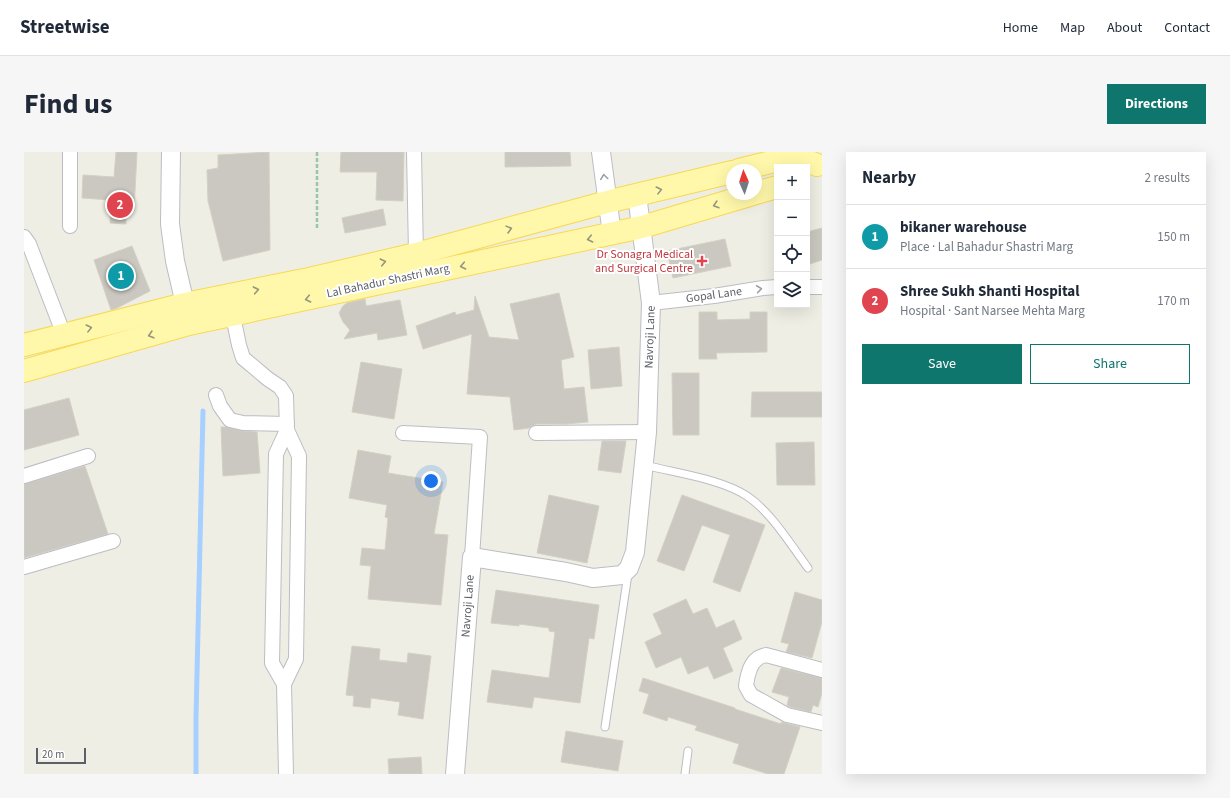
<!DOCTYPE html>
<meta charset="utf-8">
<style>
:root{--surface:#fff;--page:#f6f6f7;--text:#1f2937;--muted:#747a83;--line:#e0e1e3;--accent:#0f766e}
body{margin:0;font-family:"Source Sans 3",sans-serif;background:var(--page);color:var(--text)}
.controls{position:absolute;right:12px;top:12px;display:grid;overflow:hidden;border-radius:0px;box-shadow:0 4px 16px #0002}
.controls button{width:36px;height:36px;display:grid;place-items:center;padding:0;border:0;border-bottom:1px solid var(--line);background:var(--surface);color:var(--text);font:20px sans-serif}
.compass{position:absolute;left:702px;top:12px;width:36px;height:36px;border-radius:50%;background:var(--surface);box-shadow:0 4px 16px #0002;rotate:357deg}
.scale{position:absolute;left:12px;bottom:10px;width:50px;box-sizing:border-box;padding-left:4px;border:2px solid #5c5f66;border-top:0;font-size:11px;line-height:14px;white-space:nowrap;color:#5c5f66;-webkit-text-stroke:3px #fff;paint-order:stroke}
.you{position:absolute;left:407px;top:329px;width:14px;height:14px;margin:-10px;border:3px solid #fff;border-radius:50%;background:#1a73e8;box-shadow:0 0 0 6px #1a73e833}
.badge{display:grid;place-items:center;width:26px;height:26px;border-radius:50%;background:var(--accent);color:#fff;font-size:13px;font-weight:700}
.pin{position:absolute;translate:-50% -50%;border:2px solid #fff;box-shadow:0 1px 4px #0006}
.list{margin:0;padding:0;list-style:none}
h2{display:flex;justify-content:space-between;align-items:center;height:52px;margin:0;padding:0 16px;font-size:17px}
h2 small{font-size:13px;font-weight:400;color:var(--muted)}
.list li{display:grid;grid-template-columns:26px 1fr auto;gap:12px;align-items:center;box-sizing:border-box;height:64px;padding:0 16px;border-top:1px solid var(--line)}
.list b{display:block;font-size:15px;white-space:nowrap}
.list p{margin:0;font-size:13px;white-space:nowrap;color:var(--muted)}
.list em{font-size:13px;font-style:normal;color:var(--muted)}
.actions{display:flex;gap:8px;padding:12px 16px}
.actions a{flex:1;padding:9px 0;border:1px solid var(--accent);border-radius:0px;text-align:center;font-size:14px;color:var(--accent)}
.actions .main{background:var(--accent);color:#fff}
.icon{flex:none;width:22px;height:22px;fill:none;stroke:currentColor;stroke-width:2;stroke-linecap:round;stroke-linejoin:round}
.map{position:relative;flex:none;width:798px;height:622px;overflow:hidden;border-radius:0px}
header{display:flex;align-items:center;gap:24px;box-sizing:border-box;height:56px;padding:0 20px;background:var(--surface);border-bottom:1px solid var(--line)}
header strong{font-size:19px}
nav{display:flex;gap:22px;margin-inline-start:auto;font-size:14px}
.intro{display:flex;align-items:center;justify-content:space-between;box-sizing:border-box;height:96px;padding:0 24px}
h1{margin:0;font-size:28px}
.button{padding:10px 18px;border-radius:0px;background:var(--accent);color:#fff;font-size:14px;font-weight:700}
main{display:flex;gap:24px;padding:0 24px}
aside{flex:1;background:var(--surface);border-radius:0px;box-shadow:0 4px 16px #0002}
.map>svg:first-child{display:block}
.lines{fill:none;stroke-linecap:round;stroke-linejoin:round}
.stream{stroke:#a5d0ff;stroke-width:5}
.building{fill:#cac8c1;stroke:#d4d0c2}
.service-casing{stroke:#bcbdc4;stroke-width:9}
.minor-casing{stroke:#bcbdc4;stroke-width:16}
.tertiary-casing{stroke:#bcbdc4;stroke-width:20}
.primary-casing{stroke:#f8d854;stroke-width:24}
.path{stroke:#97c7a8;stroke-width:2.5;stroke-dasharray:4 2;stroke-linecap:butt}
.service{stroke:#fff;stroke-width:7}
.minor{stroke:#fff;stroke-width:14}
.tertiary{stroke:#fff;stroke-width:18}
.primary{stroke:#fff8aa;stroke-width:22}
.oneway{stroke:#9d9fa3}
.oneway2{stroke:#95957e}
.health-dot{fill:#e0444e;stroke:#fff;stroke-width:1.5}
.labels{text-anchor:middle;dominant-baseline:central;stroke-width:4;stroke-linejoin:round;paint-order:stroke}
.health-label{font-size:12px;fill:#be3a42;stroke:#fff;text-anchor:end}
.street-label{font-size:12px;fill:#5c5f66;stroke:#fff}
</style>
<header>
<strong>Streetwise</strong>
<nav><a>Home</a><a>Map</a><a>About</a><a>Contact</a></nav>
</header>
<div class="intro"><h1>Find us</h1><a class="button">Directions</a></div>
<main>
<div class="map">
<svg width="798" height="622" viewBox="0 0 798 622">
<rect width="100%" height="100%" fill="#efeee4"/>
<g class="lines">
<polyline class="stream" points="172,622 172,566 179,259"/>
</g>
<g class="building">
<polygon points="92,0 113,0 110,59 102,58 102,72 86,71 87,48 58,46 59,23 90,25"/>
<polygon points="245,0 246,98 199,109 184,49 183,18 194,16 194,3"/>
<polygon points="317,0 380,0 379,49 352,48 353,20 316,20"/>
<polygon points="481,0 546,0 547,14 481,15"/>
<polygon points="359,57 362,73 321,81 318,66"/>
<polygon points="798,76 798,108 783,113 783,80"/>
<polygon points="701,87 707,114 649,126 643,99"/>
<polygon points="108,94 126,139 93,156 87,158 70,108"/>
<polygon points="535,141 550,205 537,208 540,237 560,235 564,270 542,272 512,272 505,276 490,278 486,245 443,242 448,182 399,197 392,174 431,160 432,163 450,158 451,144 465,185 495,188 486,152"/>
<polygon points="341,147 342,154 376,148 383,183 354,188 353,181 320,187 326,178 319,170 315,161 319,154 323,151"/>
<polygon points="675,160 693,160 693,168 726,167 726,160 743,160 743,200 692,201 693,207 675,207"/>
<polygon points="595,195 598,234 567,237 564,198"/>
<polygon points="337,210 378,217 370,267 328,260"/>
<polygon points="648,221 675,221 675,283 649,283"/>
<polygon points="728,240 798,240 798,265 727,265"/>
<polygon points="45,246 55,283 0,298 0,258"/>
<polygon points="197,275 202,275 219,279 233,280 236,321 199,324"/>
<polygon points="578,289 602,289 597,321 574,318"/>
<polygon points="790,290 791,333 753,333 752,291"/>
<polygon points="334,298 367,304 364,321 419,330 410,382 424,383 417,453 344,447 347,414 336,413 338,396 361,398 364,366 361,365 363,353 325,346"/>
<polygon points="61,314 84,382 0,406 0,332"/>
<polygon points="525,343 575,354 563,411 513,401"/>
<polygon points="658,343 741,373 716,440 689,430 706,383 678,373 660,419 633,409"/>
<polygon points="472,438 575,453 570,487 565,486 556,551 510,545 508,556 463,550 468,518 525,526 531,480 525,479 525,476 495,472 495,474 467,471"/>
<polygon points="771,440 798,448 798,470 788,506 762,500 765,492 757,490"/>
<polygon points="662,447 669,462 683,456 692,476 710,468 718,487 699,496 709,519 690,527 684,514 664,522 657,505 632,516 621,490 638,482 629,462"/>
<polygon points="328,494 356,497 355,508 383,511 384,501 407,504 399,567 374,563 376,550 347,546 346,556 329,554 330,544 322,543"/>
<polygon points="757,516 798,526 798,541 794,555 789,553 787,560 766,555 763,553 765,545 748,540"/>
<polygon points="619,526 711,556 711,557 757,572 757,570 776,575 760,622 744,622 709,611 715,592 671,578 673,574 644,565 643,569 619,561 625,542 615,539"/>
<polygon points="542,579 599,589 594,619 537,610"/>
<polygon points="397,605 398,622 365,622 364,607"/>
</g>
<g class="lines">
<defs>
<g id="service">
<path d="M621,313C651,321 698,327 723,344C747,360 767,393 784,416"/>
<polyline points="581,575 604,422"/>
<polyline points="661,622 664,599"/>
</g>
<g id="minor">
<polyline points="390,0 392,102"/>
<polyline points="46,74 46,0"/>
<polyline points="0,85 5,92 40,183"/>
<polyline points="783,135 798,135"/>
<polyline points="627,151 690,144 739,136 753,135"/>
<polyline points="207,155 215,193 219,206 244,227 256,235 262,244 263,278 252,302 248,511 260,532 262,622"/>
<polyline points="192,243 196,254 206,268 219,271 263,272"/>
<polyline points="379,281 456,285 448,405"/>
<polyline points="512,281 623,280"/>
<polyline points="0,324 64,304"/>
<polyline points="0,415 89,389"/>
<path d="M798,518L742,503C739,504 735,505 733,507C726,512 723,526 722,534L727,543L763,563L798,571"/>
<polyline points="260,532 272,507 275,304 263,278"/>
</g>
<g id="tertiary">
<polyline points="147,0 146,72 151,109 164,165"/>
<polyline points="577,0 588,82"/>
<polyline points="431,622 448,405 542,420 569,426 598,423 605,416 611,400 623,280 627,151 613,43"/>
</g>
<g id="primary">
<polyline points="715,18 771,4 793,13"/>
<polyline points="732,41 753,35"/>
<polyline points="0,193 161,152 285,127 392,102 583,50 708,20"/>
<polyline points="0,219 165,172 618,75 729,42"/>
</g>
</defs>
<use href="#service" class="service-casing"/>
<use href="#minor" class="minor-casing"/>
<use href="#tertiary" class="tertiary-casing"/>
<use href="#primary" class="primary-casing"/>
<polyline class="path" points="293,0 293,77"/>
<use href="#service" class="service"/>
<use href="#minor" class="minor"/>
<use href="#tertiary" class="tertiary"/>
<use href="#primary" class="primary"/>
</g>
<defs><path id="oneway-chevron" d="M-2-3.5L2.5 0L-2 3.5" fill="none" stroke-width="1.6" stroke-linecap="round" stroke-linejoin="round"/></defs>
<g class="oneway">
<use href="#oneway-chevron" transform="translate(580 25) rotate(-98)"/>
<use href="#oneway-chevron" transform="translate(735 137) rotate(-8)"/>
</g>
<g class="oneway2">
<use href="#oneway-chevron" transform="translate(635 38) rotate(-14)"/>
<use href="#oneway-chevron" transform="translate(692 53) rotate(163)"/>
<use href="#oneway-chevron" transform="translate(485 77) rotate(-15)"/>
<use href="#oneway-chevron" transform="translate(566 87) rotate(168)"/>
<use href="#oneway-chevron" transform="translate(359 110) rotate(-13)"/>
<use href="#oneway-chevron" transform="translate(439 114) rotate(168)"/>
<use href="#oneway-chevron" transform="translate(232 138) rotate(-11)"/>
<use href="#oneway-chevron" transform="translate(284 147) rotate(168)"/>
<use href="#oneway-chevron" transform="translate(65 176) rotate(-14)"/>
<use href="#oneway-chevron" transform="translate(127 183) rotate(164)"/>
</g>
<path class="health-dot" d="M676 103h4v4h4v4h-4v4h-4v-4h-4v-4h4z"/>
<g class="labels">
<g class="health-label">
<text x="669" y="102">Dr Sonagra Medical<tspan x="669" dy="14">and Surgical Centre</tspan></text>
</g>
<g class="street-label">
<text transform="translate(364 129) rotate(-12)">Lal Bahadur Shastri Marg</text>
<text transform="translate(690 143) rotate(-8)">Gopal Lane</text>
<text transform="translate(626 185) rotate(-88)">Navroji Lane</text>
<text transform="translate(444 454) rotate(-86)">Navroji Lane</text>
</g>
</g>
</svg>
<div class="controls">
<button>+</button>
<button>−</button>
<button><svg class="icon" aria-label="locate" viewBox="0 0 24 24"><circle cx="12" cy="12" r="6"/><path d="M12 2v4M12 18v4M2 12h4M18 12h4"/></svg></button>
<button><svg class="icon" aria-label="layers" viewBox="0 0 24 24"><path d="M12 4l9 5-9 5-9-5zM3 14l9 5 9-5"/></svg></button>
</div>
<svg class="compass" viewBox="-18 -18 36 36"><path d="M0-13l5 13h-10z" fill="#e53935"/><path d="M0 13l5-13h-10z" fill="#747a83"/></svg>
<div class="scale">20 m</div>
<div class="you"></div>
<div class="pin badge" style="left:97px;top:124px;background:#0f9aa8">1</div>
<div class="pin badge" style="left:96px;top:53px;background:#e0444e">2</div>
</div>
<aside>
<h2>Nearby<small>2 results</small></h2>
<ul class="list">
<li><span class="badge" style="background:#0f9aa8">1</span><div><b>bikaner warehouse</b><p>Place · Lal Bahadur Shastri Marg</p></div><em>150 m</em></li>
<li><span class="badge" style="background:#e0444e">2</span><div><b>Shree Sukh Shanti Hospital</b><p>Hospital · Sant Narsee Mehta Marg</p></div><em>170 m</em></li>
</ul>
<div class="actions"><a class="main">Save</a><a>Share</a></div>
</aside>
</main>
